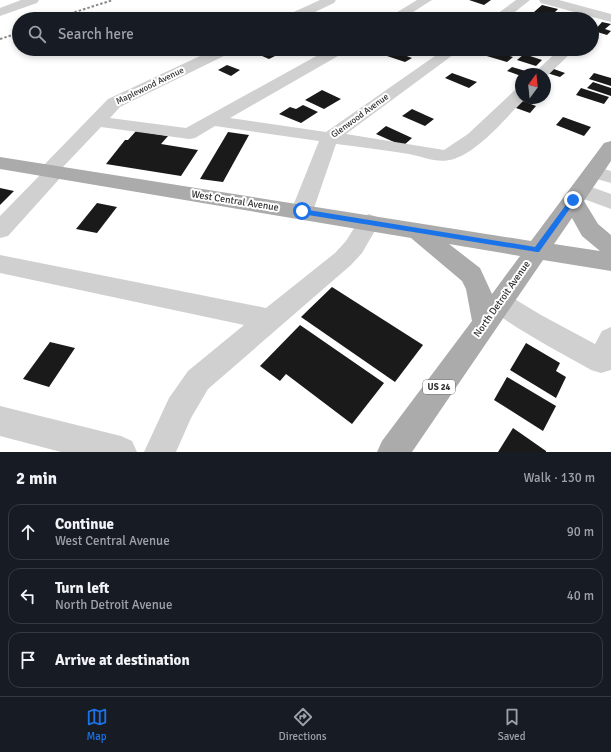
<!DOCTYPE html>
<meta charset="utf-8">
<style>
:root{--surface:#171b24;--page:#242831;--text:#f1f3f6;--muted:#9ea1a6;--line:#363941;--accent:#1a73e8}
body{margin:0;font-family:Signika,sans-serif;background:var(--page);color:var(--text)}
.compass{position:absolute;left:515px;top:68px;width:36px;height:36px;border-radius:50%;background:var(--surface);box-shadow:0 2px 6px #0003;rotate:15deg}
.stop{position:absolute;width:12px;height:12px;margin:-9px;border:3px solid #1a73e8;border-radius:50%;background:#fff}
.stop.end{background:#1a73e8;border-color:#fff;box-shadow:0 1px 4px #0008}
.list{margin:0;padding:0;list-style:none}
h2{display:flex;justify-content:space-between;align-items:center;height:52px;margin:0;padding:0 16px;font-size:17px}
h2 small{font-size:13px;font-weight:400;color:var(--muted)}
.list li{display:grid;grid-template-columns:26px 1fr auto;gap:12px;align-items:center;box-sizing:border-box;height:56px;margin:0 8px 8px;padding:0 8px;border:1px solid var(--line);border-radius:12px}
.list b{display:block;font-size:15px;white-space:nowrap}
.list p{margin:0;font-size:13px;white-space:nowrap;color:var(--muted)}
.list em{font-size:13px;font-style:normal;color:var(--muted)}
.icon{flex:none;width:22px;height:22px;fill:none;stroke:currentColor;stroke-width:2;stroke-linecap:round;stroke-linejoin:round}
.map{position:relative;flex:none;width:611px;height:452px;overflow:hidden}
.search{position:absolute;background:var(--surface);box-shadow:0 2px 6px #0003;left:12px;right:12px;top:12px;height:44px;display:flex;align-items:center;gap:10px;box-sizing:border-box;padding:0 14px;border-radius:22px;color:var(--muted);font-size:15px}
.sheet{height:244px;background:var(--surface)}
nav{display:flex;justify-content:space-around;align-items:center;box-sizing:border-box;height:56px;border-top:1px solid var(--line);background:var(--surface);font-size:11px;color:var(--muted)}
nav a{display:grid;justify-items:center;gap:2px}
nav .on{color:var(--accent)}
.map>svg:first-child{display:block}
.building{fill:#1a1a1a}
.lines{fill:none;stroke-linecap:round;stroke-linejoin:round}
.minor{fill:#d0d0d0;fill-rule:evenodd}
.major{fill:#ababab;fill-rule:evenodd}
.rail{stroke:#888;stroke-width:2;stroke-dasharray:2.5 2;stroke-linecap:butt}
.route{fill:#1a73e8}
.labels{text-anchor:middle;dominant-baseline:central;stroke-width:4;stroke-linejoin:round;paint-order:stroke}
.far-street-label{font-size:9px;fill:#333;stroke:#fff}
.shield{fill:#fff;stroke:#707070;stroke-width:1}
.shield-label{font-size:9px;font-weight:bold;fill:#333}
.street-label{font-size:10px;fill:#333;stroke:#fff}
</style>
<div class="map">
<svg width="611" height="452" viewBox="0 0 611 452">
<rect width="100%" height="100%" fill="#fff"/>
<g class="building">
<polygon points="469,0 491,0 484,5"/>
<polygon points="542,5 558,9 555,12 571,15 567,19 561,19 534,12"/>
<polygon points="332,12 352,19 331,19 323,16"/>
<polygon points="446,14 462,19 439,19"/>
<polygon points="602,22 611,24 605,29 611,31 607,35 594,31"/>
<polygon points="258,49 268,49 279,54 269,59 253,52"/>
<polygon points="385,49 388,49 412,58 405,62 378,53"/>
<polygon points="397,49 413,49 419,51 413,56 395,50"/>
<polygon points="487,49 513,57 507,62 480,54"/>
<polygon points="524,54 542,60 536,66 517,60"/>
<polygon points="227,65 240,70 231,76 218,70"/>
<polygon points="512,67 529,72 521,74 521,76 507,71"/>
<polygon points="551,68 565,73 560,77 547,73"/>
<polygon points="452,73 477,82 469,88 445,78"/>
<polygon points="594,73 611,78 611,86 589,79"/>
<polygon points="593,82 611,88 611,96 587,88"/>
<polygon points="581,88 609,97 604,104 576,95"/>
<polygon points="322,90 341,99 324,109 305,100"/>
<polygon points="523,101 536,106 530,113 516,108"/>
<polygon points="303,105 318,112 301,123 279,114 290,107 296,109"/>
<polygon points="412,109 434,119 425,126 402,116"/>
<polygon points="563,117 591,127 584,136 556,125"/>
<polygon points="386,126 412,138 403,146 376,134"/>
<polygon points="136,131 168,136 161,144 198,150 181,176 106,164 125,140 128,140"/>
<polygon points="228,132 249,135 223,182 200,179"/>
<polygon points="0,188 14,191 0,205"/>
<polygon points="97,203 117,207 97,233 76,229"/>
<polygon points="332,287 423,345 395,382 301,317"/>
<polygon points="300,325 384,383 352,424 286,374 280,381 260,366"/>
<polygon points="50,342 75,348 49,387 23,379"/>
<polygon points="526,343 560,363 556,371 566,377 556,398 510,370"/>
<polygon points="507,377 556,406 543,431 494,400"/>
<polygon points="513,428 546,451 546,452 498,452"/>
</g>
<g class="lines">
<g class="minor">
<polygon points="21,0 39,0 37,3 0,16 0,8"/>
<polygon points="320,0 336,0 334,3 300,19 283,19 285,16"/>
<polygon points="417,0 432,0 402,19 386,19"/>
<polygon points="516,0 530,0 506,19 490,19"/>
<polygon points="539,0 559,0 611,14 611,22 541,3"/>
<path d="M215,49H234L232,52L120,107L110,118L186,128L329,49H347L345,52L230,118L326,132L445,49H461L346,134L444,150L468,134L515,90L521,88V98H525C506,118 480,150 454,159C438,164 424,157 409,154C385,150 360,147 336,144L313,211L310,216L302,218L294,216L291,211L319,141L215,126L195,138L189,139L101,127L62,168L65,172L62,176L8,236L0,238V216L41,174L39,171L42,167L108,99Z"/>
<polygon points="560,49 575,49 546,77 545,78 545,74 533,74"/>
<polygon points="593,166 611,171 611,183 586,176 583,172 586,168"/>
<polygon points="580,183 611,194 611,209 573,195 570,190 573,185"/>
<polygon points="369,214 377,217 380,222 362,253 351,265 208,389 191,418 176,452 144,452 169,398 188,371 244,325 0,273 0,255 266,308 335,253 346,241 361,217"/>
<path d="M499,292L508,295L541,315L595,344L602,331L611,327V370L601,373L591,370C569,357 496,320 486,302L490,295Z"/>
<polygon points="0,406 121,436 132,441 137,452 61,452 0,436"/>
</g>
<path class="major" d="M611,141V161L584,201L598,224L611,235V271L543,260L412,452H377L382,441L472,321L466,289L462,281L411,238L0,169V157L531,241L604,143ZM572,218L582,236L600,251L554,244ZM449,244L520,256L492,294L480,268Z"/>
<g class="rail">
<polyline points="53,19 113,0"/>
<polyline points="0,39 19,33"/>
</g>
</g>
<polygon class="route" points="571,198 576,200 539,252 537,252 302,214 299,211 302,209 535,247"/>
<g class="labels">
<g class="far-street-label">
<text transform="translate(150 86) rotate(-26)">Maplewood Avenue</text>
<text transform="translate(360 116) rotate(-36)">Glenwood Avenue</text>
</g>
<rect class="shield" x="423" y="380" width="32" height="14" rx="3"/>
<g class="shield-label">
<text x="439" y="387">US 24</text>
</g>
<g class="street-label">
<text transform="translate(235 201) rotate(9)">West Central Avenue</text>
<text transform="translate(502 299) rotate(-55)">North Detroit Avenue</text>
</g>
</g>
</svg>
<svg class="compass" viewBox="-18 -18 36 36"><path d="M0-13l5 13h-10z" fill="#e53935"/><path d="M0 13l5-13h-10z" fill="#9ea1a6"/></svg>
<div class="stop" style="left:302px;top:211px"></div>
<div class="stop end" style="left:573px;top:200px"></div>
<div class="search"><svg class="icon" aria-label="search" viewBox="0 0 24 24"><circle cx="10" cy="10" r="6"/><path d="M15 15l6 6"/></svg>Search here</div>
</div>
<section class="sheet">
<h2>2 min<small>Walk · 130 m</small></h2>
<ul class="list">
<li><svg class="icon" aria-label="ahead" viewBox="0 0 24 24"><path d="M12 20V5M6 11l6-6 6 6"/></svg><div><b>Continue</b><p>West Central Avenue</p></div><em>90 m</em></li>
<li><svg class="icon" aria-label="left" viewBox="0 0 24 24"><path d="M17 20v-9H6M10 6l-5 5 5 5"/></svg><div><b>Turn left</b><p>North Detroit Avenue</p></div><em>40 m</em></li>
<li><svg class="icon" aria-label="arrive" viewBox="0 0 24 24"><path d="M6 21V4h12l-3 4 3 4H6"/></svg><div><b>Arrive at destination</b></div></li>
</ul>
</section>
<nav>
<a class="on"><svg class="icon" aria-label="map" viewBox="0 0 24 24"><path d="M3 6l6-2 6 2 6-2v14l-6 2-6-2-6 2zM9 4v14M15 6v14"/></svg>Map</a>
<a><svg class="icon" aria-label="directions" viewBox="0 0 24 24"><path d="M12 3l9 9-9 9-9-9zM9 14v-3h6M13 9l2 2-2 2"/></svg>Directions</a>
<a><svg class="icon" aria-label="saved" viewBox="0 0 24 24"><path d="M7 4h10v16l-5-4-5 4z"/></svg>Saved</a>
</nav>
